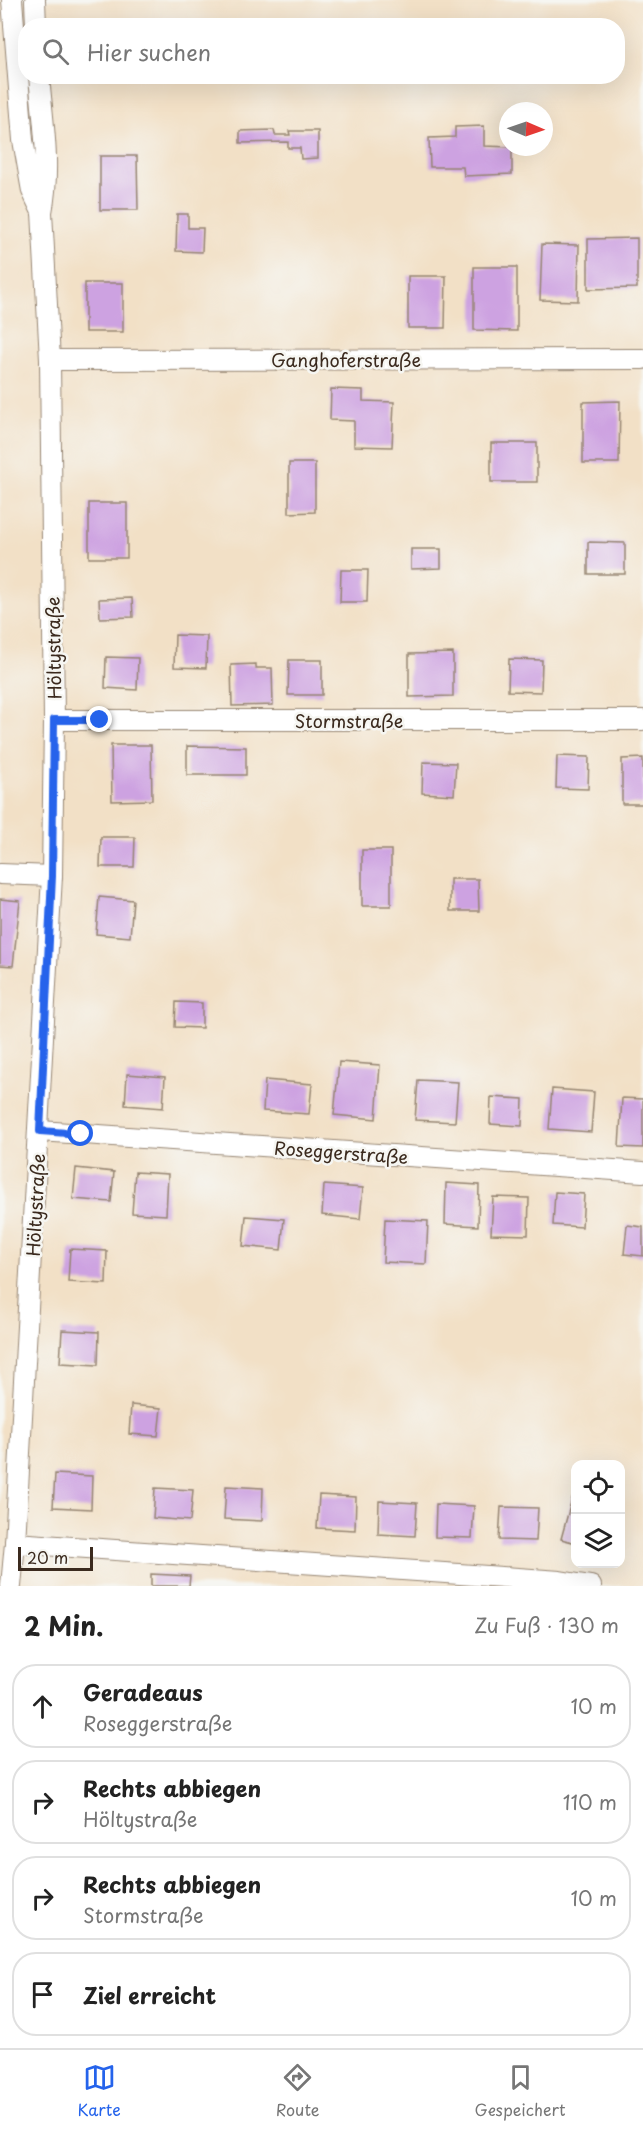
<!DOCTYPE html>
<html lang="de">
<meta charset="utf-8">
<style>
:root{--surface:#fff;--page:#f2f2f2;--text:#222;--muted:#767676;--line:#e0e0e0;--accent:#2563eb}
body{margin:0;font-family:"Playpen Sans",sans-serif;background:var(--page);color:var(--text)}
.controls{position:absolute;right:18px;bottom:18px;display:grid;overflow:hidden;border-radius:12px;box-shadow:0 6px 24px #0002}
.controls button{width:54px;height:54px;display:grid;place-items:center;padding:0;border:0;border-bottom:2px solid var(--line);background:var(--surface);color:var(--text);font:30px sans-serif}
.compass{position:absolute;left:499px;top:102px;width:54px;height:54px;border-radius:50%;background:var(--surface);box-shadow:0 6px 24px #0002;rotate:92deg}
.scale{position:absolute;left:18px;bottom:15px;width:75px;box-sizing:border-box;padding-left:6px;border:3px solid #3b2a1e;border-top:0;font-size:16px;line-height:21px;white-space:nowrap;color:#3b2a1e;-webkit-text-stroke:4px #f6f6f2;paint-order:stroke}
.stop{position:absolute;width:18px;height:18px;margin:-14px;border:4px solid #2563eb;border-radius:50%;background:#fff}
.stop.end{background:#2563eb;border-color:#fff;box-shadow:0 2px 6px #0008}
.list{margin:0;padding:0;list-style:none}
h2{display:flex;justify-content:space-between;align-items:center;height:78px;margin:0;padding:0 24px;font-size:26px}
h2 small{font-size:20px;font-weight:400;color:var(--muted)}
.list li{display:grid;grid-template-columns:39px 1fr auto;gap:18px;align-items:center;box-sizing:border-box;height:84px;margin:0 12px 12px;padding:0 12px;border:2px solid var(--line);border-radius:24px}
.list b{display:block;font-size:22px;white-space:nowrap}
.list p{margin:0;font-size:20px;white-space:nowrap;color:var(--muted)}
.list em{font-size:20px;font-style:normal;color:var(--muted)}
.icon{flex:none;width:33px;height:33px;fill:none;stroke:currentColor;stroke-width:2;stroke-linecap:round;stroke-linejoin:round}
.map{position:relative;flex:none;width:643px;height:1586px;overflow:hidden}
.search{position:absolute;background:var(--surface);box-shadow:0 6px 24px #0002;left:18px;right:18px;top:18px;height:66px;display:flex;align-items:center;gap:15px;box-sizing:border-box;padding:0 21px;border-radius:24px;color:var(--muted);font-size:22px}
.sheet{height:462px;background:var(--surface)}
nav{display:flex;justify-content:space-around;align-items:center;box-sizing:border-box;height:84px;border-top:2px solid var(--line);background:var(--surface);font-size:16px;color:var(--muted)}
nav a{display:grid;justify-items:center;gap:3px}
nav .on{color:var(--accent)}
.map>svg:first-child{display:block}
.building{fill:#cda2e1}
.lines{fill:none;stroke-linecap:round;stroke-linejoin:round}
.minor-casing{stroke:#968572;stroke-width:22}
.minor{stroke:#fff;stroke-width:20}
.route{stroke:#2563eb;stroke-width:8}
.labels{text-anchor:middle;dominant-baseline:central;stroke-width:5;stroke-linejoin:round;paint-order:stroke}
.street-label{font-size:18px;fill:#3b2a1e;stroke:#f6f6f2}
</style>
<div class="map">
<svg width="643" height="1586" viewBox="0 0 643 1586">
<rect width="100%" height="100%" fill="#f6f6f2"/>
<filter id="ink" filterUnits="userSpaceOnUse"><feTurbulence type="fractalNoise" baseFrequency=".0167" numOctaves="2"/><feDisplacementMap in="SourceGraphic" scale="12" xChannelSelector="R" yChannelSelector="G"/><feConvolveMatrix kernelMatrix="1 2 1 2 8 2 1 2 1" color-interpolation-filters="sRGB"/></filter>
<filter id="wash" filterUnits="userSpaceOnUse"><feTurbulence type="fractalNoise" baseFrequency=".008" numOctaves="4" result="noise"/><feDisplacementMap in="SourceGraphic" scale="24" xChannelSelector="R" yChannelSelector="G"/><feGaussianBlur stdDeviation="1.35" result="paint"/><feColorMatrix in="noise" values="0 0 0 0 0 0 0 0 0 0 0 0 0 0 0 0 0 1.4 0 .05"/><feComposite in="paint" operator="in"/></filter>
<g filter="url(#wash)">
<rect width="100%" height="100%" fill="#f2e0c6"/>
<g id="blocks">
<g class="building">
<polygon points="484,126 484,146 512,147 512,174 464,176 463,167 430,167 429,138 455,137 455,127"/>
<polygon points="274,130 275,135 290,135 289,131 318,131 318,158 301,159 300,148 288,148 288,142 240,143 240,131"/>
<polygon points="100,156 137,156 138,210 100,210"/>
<polygon points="177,214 188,214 188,228 203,228 202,252 176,251"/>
<polygon points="637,238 637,288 588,289 588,239"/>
<polygon points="542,244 579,245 578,301 540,300"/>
<polygon points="474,267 517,267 517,331 474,330"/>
<polygon points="408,276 446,276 445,328 408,328"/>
<rect x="85" y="283" width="38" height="49"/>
<polygon points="331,389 363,390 363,401 394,402 392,447 354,446 354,421 330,420"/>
<polygon points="620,401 619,463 583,463 583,402"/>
<rect x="491" y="443" width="46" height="39"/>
<polygon points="289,463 315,463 315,512 289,513"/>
<rect x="89" y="503" width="38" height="55"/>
<polygon points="588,542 625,543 625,574 588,574"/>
<polygon points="411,549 441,549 441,568 411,569"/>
<polygon points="341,570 368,570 367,602 340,602"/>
<polygon points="132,598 133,617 100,618 99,599"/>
<polygon points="175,635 207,636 206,668 174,667"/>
<polygon points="453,653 453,696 409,697 409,654"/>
<polygon points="106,657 138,658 137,690 105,688"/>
<polygon points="509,659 542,660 541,692 508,691"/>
<polygon points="289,660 322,660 322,695 288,695"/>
<polygon points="256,664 256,668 272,668 273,705 232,706 231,665"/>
<polygon points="111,745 151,745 152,800 112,801"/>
<polygon points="187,746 246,747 246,775 187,775"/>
<polygon points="557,756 589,757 588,789 556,788"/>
<polygon points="643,758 643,804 622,804 622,759"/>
<polygon points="423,762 456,763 454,795 422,793"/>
<polygon points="101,837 135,837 134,867 100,867"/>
<rect x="362" y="850" width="29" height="56"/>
<polygon points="450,879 478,879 479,911 450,911"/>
<polygon points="99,897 133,900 130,937 96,934"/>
<polygon points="0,899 20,901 13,966 0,965"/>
<polygon points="176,1002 202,1003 202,1028 175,1027"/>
<polygon points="339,1062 380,1065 376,1119 334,1115"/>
<polygon points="127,1074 165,1077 163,1108 125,1105"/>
<polygon points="265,1080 312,1084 309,1114 263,1111"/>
<polygon points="418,1080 458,1082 455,1122 415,1120"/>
<polygon points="552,1089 594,1092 591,1132 549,1129"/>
<polygon points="491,1097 523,1099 522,1126 490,1124"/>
<polygon points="622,1098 643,1099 643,1148 619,1147"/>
<polygon points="76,1168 114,1172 111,1202 73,1199"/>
<polygon points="135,1172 168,1174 166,1215 132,1213"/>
<polygon points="446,1183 479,1185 478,1226 445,1224"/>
<polygon points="324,1185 363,1188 360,1219 322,1215"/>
<polygon points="555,1192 584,1194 582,1227 553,1225"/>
<polygon points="493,1197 529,1198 528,1235 491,1234"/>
<polygon points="246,1216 284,1219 281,1250 243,1246"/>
<polygon points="385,1219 428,1221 426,1264 383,1262"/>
<polygon points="627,1225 643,1227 643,1256 624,1254"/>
<polygon points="70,1249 107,1251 106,1284 68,1282"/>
<polygon points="62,1330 99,1332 98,1365 60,1363"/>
<polygon points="131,1405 161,1408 158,1436 129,1434"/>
<polygon points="55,1474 92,1476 91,1509 53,1507"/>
<polygon points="226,1486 263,1488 262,1521 224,1519"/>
<polygon points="155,1488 193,1490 190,1521 153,1518"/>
<polygon points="319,1495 356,1497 355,1530 317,1528"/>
<polygon points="573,1495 576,1496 576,1543 561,1539"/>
<polygon points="379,1501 417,1503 415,1536 378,1534"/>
<polygon points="436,1504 474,1506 472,1538 435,1537"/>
<polygon points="501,1507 538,1508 536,1541 499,1540"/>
<polygon points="151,1574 190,1576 189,1586 151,1586"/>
</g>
</g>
</g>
<g filter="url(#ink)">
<use href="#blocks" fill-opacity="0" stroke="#968572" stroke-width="1.5"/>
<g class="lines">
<defs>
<g id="minor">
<polyline points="12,0 23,140 32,191 42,212"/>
<polyline points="35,0 36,26"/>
<polyline points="50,360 643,359"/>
<polyline points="54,720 643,720"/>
<polyline points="0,874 52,876"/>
<polyline points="40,1131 643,1172"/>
<polyline points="15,1543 560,1581 591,1586"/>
<path d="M11,1586L15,1543L52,876L54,720L50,360L42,212C51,167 43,122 39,76"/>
</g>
</defs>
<use href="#minor" class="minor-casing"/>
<use href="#minor" class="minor"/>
</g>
</g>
<g class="lines" filter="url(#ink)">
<polyline class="route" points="81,1134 40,1131 52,876 54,720 100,720"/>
</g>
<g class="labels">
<g class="street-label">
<text x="346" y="359">Ganghoferstraße</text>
<text transform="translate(53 648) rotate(-91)">Höltystraße</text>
<text x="349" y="720">Stormstraße</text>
<text transform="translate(341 1152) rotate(4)">Roseggerstraße</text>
<text transform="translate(35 1205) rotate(-87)">Höltystraße</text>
</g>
</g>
</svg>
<div class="controls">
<button><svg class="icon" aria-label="locate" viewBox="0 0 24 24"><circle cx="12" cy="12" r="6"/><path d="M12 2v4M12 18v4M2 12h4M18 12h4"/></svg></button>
<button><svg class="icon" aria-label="layers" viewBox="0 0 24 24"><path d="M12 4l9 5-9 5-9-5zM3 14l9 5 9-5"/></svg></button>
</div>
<svg class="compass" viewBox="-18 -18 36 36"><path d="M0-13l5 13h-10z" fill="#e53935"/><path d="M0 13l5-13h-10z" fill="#767676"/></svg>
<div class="scale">20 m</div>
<div class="stop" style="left:81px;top:1134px"></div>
<div class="stop end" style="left:100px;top:720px"></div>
<div class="search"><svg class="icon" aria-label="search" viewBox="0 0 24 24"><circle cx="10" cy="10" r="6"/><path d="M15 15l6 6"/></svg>Hier suchen</div>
</div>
<section class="sheet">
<h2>2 Min.<small>Zu Fuß · 130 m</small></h2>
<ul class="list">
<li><svg class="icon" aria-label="ahead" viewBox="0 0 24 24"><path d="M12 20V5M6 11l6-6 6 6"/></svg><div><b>Geradeaus</b><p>Roseggerstraße</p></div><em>10 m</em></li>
<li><svg class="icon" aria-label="right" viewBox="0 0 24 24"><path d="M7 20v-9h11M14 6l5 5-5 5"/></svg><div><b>Rechts abbiegen</b><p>Höltystraße</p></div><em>110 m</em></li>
<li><svg class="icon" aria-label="right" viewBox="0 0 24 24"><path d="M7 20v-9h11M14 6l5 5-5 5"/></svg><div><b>Rechts abbiegen</b><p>Stormstraße</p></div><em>10 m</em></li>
<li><svg class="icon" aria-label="arrive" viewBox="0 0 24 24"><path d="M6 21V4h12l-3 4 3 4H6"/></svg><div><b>Ziel erreicht</b></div></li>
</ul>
</section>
<nav>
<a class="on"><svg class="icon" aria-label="map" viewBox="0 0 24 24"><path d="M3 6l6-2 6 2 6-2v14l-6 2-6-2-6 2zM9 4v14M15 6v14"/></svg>Karte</a>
<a><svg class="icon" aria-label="directions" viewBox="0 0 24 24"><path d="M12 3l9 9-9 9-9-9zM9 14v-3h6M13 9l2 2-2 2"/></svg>Route</a>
<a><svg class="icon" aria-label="saved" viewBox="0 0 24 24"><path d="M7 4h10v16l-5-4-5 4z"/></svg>Gespeichert</a>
</nav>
